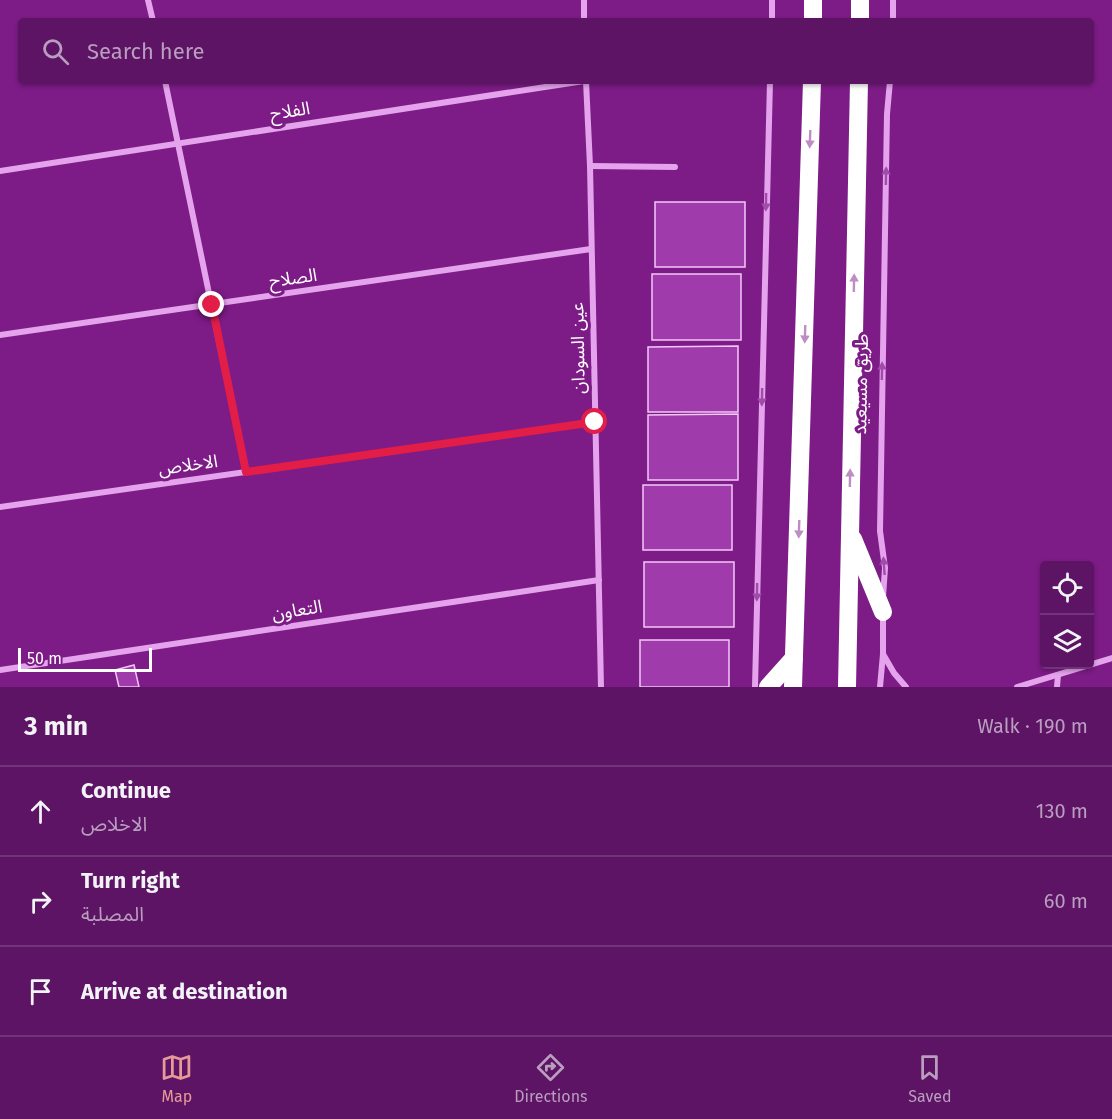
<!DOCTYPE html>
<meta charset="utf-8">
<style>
:root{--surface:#5e1465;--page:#641d6b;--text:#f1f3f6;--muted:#b99ebf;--line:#733379;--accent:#e69b98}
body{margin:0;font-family:"Fira Sans","Noto Sans Arabic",sans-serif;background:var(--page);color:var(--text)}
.controls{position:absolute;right:18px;bottom:18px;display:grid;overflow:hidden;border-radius:6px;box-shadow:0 2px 4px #0004}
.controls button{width:54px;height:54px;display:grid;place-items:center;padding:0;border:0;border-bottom:2px solid var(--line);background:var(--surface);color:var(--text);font:30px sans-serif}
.scale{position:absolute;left:18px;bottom:15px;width:134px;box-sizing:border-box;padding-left:6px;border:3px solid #fff;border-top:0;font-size:16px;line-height:21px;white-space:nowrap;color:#fff;-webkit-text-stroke:4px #7d1b87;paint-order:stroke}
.stop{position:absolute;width:18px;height:18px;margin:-14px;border:4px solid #e11d48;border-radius:50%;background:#fff}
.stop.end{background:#e11d48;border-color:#fff;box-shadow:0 2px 6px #0008}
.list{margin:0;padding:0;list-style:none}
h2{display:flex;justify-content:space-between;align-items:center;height:78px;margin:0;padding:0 24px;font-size:26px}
h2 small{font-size:20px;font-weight:400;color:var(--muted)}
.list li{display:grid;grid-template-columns:39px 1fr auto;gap:18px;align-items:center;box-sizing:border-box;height:90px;padding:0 24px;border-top:2px solid var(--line)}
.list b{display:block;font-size:22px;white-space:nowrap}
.list p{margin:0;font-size:20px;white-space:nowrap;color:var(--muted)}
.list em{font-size:20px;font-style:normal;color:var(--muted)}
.icon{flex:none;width:33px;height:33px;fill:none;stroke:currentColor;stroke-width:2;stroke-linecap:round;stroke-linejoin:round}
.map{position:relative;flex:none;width:1112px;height:687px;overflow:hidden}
.search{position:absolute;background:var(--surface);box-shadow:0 2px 4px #0004;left:18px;right:18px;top:18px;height:66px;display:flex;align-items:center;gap:15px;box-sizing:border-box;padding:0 21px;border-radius:6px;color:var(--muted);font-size:22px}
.sheet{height:348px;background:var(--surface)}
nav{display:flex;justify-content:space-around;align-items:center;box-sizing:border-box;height:84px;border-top:2px solid var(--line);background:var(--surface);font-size:16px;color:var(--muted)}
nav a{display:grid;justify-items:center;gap:3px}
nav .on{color:var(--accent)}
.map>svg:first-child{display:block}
.building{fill:#a03bac;stroke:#f3c8f9;stroke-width:1.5}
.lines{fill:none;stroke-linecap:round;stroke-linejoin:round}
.street{stroke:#e4a3ec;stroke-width:6}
.highway{stroke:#fff;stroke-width:18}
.oneway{fill:#be8dc3}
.oneway2{fill:#a14baa}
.route{stroke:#e11d48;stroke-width:8}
.labels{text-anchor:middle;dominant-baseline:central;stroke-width:6;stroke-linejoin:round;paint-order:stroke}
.street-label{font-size:18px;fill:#fff;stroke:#7d1b87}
</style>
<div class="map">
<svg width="1112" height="687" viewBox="0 0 1112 687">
<rect width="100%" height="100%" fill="#7d1b87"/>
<g class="building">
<rect x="655" y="202" width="90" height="65"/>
<rect x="652" y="274" width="89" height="66"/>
<polygon points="738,346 738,412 648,412 648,347"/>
<polygon points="738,414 738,480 648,480 648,415"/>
<rect x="643" y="485" width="89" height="65"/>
<rect x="644" y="562" width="90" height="65"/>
<rect x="640" y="640" width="89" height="47"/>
<polygon points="134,665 139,687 119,687 115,670"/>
</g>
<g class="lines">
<g class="street">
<polyline points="148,0 153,21"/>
<polyline points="584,0 584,21"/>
<polyline points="893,0 893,21"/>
<polyline points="772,21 772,0"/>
<polyline points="165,81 246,472"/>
<polyline points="586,81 590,166 601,687"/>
<polyline points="590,166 675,167"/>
<polyline points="0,171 584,81"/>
<polyline points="0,335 591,249"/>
<polyline points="0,507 595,422"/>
<polyline points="883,597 885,568 880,531 887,114 890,81"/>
<polyline points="883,654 894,673 906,687"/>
<polyline points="0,670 599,580"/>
<polyline points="755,687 770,81"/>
<polyline points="880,687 883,654 883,613"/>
<polyline points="1017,687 1112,658"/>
<polyline points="1057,687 1058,675"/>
</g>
<g class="highway">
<polyline points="813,21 813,0"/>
<polyline points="860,21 860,0"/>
<polyline points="853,539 883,612"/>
<polyline points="768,687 794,658"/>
<polyline points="793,687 812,81"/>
<polyline points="847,687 859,81"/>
</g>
</g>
<defs><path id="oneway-solid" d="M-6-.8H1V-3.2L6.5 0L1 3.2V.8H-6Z" transform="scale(1.5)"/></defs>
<g class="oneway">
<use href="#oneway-solid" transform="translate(810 139) rotate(92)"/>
<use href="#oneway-solid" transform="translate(854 283) rotate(-89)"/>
<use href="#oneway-solid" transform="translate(805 334) rotate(92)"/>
<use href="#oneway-solid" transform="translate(850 478) rotate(-89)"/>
<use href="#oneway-solid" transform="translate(799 529) rotate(92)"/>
</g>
<g class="oneway2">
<use href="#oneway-solid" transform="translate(886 176) rotate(-89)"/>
<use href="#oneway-solid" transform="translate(766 202) rotate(91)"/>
<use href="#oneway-solid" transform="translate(882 371) rotate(-89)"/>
<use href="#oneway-solid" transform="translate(762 397) rotate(91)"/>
<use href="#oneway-solid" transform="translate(884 566) rotate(-94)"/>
<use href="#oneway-solid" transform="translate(757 592) rotate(91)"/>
</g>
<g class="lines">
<polyline class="route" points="212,305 246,472 595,422"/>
</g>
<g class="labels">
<g class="street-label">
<text transform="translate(290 111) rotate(-9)">الفلاح</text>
<text transform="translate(293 278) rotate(-8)">الصلاح</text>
<text transform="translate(578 348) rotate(-91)">عين السودان</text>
<text transform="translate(861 384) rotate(-89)">طريق مسيعيد</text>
<text transform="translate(188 465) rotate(-8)">الاخلاص</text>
<text transform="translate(297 610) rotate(-9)">التعاون</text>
</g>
</g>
</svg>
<div class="controls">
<button><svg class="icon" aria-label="locate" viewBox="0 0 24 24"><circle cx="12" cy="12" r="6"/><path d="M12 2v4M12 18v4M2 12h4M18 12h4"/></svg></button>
<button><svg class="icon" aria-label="layers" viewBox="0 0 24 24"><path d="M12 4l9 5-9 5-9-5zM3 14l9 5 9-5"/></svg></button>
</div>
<div class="scale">50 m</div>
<div class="stop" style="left:595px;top:422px"></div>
<div class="stop end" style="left:212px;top:305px"></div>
<div class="search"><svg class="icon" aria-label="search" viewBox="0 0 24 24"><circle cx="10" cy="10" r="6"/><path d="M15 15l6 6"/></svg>Search here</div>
</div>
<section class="sheet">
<h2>3 min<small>Walk · 190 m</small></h2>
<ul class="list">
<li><svg class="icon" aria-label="ahead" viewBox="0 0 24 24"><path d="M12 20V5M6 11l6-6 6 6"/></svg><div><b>Continue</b><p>الاخلاص</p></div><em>130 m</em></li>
<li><svg class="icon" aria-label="right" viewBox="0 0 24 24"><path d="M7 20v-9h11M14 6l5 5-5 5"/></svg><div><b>Turn right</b><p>المصلبة</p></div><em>60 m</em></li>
<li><svg class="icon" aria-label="arrive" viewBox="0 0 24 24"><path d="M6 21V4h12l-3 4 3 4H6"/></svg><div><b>Arrive at destination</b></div></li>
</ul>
</section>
<nav>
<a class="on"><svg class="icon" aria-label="map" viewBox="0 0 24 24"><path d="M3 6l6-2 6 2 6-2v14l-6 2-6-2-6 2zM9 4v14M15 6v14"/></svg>Map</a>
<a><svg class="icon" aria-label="directions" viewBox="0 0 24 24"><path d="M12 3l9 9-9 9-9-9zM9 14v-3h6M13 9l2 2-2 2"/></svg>Directions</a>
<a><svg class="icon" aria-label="saved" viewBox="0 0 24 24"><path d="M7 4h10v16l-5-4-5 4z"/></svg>Saved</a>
</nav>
